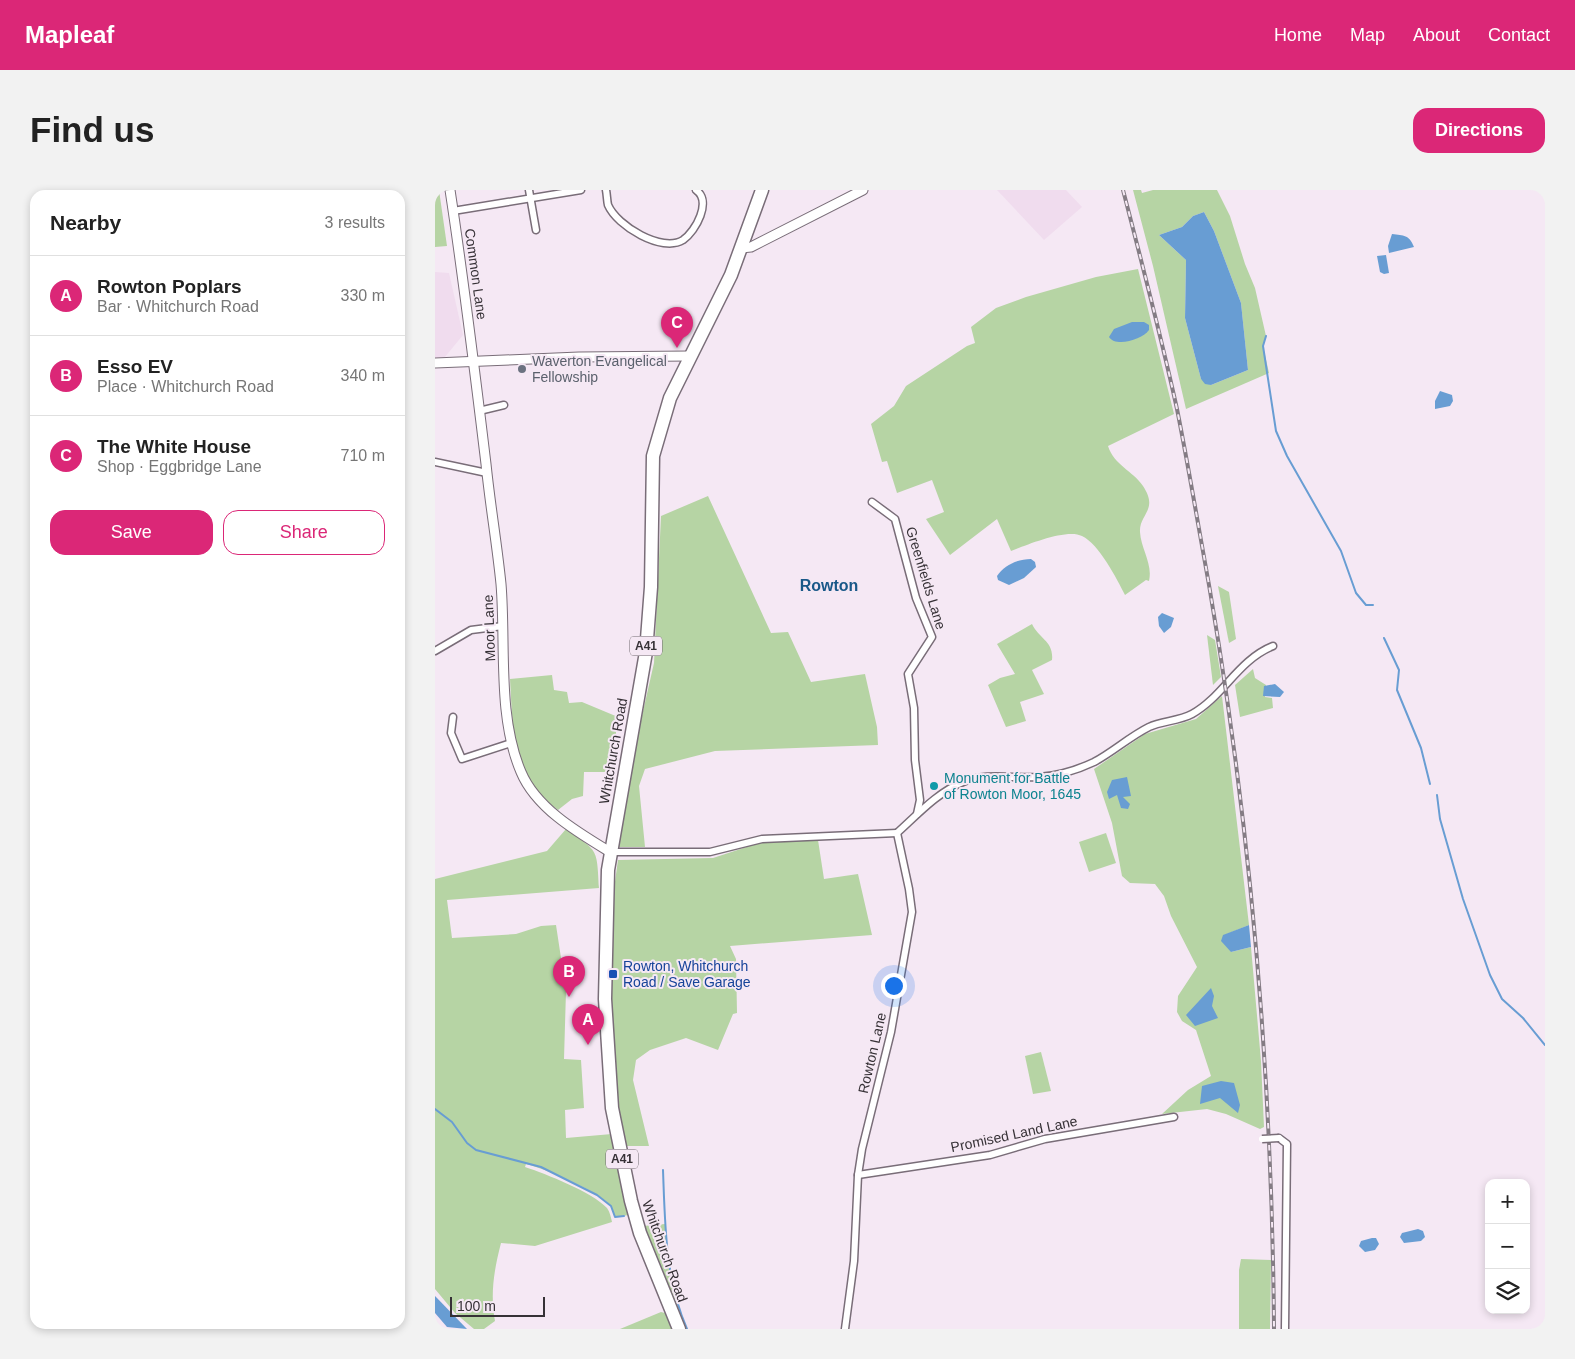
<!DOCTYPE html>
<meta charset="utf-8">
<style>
:root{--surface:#fff;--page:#f2f2f2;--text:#222;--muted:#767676;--line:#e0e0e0;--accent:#db2777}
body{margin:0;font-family:Helvetica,sans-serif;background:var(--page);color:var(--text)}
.controls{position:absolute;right:15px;bottom:15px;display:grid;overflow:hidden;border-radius:10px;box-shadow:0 2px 8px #0003}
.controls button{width:45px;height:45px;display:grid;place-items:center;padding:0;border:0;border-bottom:1px solid var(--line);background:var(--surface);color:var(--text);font:25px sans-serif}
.scale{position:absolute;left:15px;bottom:12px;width:95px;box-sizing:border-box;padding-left:5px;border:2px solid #363136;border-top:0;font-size:14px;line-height:18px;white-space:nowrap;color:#363136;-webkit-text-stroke:4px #f5e8f4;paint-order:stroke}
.you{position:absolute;left:458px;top:795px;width:18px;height:18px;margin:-12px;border:4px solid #fff;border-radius:50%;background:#1a73e8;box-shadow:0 0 0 8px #1a73e833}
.badge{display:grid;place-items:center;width:32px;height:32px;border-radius:50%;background:var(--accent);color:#fff;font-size:16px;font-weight:700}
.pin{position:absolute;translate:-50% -41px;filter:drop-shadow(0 1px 2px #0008)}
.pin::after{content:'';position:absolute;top:26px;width:18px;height:15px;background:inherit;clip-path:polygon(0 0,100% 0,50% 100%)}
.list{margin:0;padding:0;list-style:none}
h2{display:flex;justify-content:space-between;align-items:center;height:65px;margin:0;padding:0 20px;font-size:21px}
h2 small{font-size:16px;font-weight:400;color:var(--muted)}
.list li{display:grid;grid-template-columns:32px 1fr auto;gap:15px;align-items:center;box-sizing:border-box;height:80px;padding:0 20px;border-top:1px solid var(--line)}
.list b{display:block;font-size:19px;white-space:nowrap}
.list p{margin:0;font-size:16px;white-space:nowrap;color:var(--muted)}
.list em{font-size:16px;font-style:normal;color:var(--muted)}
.actions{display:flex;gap:10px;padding:15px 20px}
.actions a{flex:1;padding:11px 0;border:1px solid var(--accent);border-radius:15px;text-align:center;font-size:18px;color:var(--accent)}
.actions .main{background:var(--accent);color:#fff}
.icon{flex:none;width:28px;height:28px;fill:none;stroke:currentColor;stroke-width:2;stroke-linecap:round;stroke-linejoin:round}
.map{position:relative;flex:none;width:1110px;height:1139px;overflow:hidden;border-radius:15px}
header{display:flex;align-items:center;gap:30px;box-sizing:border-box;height:70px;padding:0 25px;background:var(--accent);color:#fff}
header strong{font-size:24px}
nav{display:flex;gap:28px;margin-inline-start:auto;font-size:18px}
.intro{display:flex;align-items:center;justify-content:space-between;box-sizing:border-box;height:120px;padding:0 30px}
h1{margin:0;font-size:35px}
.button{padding:12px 22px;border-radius:15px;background:var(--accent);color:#fff;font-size:18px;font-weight:700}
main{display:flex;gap:30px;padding:0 30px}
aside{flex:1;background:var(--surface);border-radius:15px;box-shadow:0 2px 8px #0003}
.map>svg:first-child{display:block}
.built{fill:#f0dcee}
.green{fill:#b6d4a4;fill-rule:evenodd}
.water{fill:#689dd3}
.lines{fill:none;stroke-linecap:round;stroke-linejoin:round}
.stream{stroke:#689dd3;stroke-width:2}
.street-casing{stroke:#796d78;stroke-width:9}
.secondary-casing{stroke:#796d78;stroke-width:11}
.highway-casing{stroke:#796d78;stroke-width:15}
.street{stroke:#fff;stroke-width:6}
.secondary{stroke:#fff;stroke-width:9}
.highway{stroke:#fff;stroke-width:12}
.rail-casing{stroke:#847c84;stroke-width:4}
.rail{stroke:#f5e8f4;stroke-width:2;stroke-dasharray:5.5;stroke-linecap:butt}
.street-bridge-casing{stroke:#796d78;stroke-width:9;stroke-linecap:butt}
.street-bridge{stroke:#fff;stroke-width:6}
.worship-dot{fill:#6b7280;stroke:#f5e8f4;stroke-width:2}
.culture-dot{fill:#0f9aa8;stroke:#f5e8f4;stroke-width:2}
.transit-dot{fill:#1a4fb4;stroke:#f5e8f4;stroke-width:2}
.labels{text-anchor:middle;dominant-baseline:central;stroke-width:4;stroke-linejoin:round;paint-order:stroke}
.shield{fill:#f5e8f4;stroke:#6f686f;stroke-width:1}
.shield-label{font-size:12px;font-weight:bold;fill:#363136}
.street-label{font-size:14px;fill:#363136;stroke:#f5e8f4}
.worship-label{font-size:14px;fill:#5b616d;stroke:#f5e8f4;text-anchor:start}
.culture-label{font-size:14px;fill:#0d838f;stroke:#f5e8f4;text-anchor:start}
.transit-label{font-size:14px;fill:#164399;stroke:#f5e8f4;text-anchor:start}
.quarter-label{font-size:16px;font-weight:bold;fill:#195888;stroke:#f5e8f4}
</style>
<header>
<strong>Mapleaf</strong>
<nav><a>Home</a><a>Map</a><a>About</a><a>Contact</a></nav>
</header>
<div class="intro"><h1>Find us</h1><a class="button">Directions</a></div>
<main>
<aside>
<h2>Nearby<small>3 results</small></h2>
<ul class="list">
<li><span class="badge">A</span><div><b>Rowton Poplars</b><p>Bar · Whitchurch Road</p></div><em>330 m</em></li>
<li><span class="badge">B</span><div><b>Esso EV</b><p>Place · Whitchurch Road</p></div><em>340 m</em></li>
<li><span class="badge">C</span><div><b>The White House</b><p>Shop · Eggbridge Lane</p></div><em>710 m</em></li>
</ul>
<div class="actions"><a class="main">Save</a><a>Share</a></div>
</aside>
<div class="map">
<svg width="1110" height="1139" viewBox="0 0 1110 1139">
<rect width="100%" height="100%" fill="#f5e8f4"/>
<g class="built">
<polygon points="562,0 631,0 647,17 609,50"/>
<polygon points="0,82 14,83 28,145 9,168 0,168"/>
</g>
<g class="green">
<polygon points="0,0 4,0 12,56 0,57"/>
<path d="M698,0H706L707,3L718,0H782L795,26L810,74L820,98L831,146L828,156L834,183L751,219L718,76ZM769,22L779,41L806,113L813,180L776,195L766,189L750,128L751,70L724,45L747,37L758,26Z"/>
<path d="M703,79L739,224L673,256C679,275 698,281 708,296C724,320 704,324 705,342C706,359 718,374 714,391L711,390L690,405C682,389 664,354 647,346C632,338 591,355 576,361L562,329L515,365L491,329L509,322L497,290L462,303L452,271L447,272L436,234L459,216L471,196L532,156L540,153L536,137L561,118L591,107L661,87Z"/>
<polygon points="273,306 336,443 353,442 376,492 430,484 442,537 443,555 280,561 210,579 204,596 210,657 182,657 194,583 219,473 226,326"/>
<polygon points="783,396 794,402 801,449 794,453"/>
<path d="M597,434C604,449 619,451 617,470L597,480L609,504L585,512L591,531L571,537L553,495L565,488L580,484L562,454Z"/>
<polygon points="772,445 780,450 786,487 778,495"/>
<polygon points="818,479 820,488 831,495 830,507 837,508 838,518 805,527 800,495"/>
<path d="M117,485L119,500L132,502L134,513L147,512L183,527L176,582H149L148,606L137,609L123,620C114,613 103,606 97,596C77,566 77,524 75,489Z"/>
<polygon points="787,506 814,735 792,744 796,762 816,757 826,871 829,937 825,939 791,924 772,919 727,924 753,900 776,886 761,840 747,831 742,822 743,806 762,777 736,726 729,706 720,694 695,693 687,686 677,633 659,579 710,544 761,529"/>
<path d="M131,639C163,662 162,657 164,698L12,710L17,748L81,744L106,736L121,735L131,801L129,869L146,870L149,918L130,920L131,948L177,944L194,1025L180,1027C179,1024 178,1019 176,1016C165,1002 109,978 91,974L90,977C111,984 157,1002 172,1018C175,1022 176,1028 177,1032L100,1056L66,1053C59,1080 55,1104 60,1131L49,1139H39L20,1123L0,1099V689L112,661Z"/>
<polygon points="671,643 681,673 654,682 644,652"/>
<polygon points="383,650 389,689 423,684 437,745 295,756 301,769 302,823 298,824 283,860 251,848 215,860 201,870 198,890 214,956 189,956 182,921 176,806 175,727 183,670 278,668 324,653"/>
<polygon points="606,862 616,901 598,904 590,866"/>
<polygon points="230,1034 233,1069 244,1122 220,1073 208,1036"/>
<polygon points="806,1069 836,1070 835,1139 804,1139 804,1080"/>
<polygon points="226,1122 230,1123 237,1139 185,1139"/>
</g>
<g class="water">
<polygon points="769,22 779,41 806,113 813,180 776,195 770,194 766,189 750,128 751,70 724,45 747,37 758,26"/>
<path d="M957,44C969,46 974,44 979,57L954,63L953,56Z"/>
<polygon points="951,65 954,83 949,84 945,82 942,66"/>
<path d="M697,132H709L714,135V140C708,149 681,158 674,147L679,139Z"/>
<polygon points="1005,201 1017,205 1018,211 1015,216 1000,219 1000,211"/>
<path d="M596,369L600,372L601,377L589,388L574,395L563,390L562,386C569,375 583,369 596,369Z"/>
<polygon points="727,423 739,428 736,437 729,443 724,436 723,427"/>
<polygon points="840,494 849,502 845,507 828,506 829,496"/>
<polygon points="692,587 696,606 688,607 695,614 693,619 686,618 682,605 674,609 672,602 677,590"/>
<polygon points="814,735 816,757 796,762 786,751 788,745"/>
<polygon points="776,798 779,806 777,816 783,828 760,836 751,825"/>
<polygon points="786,891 799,893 805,915 803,923 785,908 765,914 767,896"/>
<polygon points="983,1039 988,1041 990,1047 986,1051 969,1053 965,1047 967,1043"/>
<polygon points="937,1048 941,1048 944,1054 940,1060 930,1062 924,1056 926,1051"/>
<polygon points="0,1106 32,1139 12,1137 0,1123"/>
</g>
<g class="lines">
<g class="stream">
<polyline points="831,146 828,156 841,241 852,266 906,361 921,403 931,415 938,415"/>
<polyline points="949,448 964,480 962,500 986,558 995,594"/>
<polyline points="1002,605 1005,629 1028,709 1055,785 1067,809 1088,828 1110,855"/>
<polyline points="0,919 17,932 32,953 41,960 106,977 162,1005 176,1016 180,1027 189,1026"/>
<path d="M228,980C230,1033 230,1089 252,1139"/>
</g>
<defs>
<g id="street">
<polyline points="94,0 101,40"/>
<path d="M171,0C172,5 172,11 173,15C182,36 227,63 248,50C261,41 277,11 261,0"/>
<polyline points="18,21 146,0"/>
<polyline points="44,221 69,215"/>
<polyline points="0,272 52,283"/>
<polyline points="437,312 460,329 481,408 497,447 473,484 479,518 480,570 485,610 482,624"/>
<polyline points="0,461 36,440 68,436"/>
<polyline points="18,527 16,543 27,569 76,553"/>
<path d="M462,643C482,625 503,602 528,592C551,582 580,589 604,587C622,586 642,580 659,572C678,562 694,547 714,537C727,531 744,531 757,524C788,507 803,470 838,456"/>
<polyline points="176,662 275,662 327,649 462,643"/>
<polyline points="844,948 852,954 850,1139"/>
<polyline points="423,985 555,965 610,949 739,927"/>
<polyline points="410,1139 419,1071 423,985 427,959 456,842 477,722 474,699 462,643"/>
</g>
<g id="secondary">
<path d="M15,0C29,91 40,183 51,274C55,314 62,354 66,394C71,454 62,526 86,582C101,618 142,642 175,662"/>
<polyline points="306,58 316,57 428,0"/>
<polyline points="0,173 144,167 255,166"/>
</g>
<polyline id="highway" points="244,1139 205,1043 196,1011 177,918 170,809 173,680 211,462 216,397 218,266 235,208 296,85 327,0"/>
</defs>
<use href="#street" class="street-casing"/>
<use href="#secondary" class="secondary-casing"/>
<use href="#highway" class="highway-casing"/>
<use href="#street" class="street"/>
<use href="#secondary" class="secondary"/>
<use href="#highway" class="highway"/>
<defs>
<path id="rail" d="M688,0C707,73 726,146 742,219C750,259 757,299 764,339C813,603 837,871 839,1139"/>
</defs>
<use href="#rail" class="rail-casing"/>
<use href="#rail" class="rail"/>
<defs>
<polyline id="street-bridge" points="827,949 844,948"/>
</defs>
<use href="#street-bridge" class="street-bridge-casing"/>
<use href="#street-bridge" class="street-bridge"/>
</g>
<circle class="worship-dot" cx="87" cy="179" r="5"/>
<circle class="culture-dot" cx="499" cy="596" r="5"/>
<rect class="transit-dot" x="173" y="779" width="10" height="10" rx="2.5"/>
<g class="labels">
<g class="shield">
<rect x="195" y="446.5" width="32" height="19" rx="4"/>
<rect x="171" y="959.5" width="32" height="19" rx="4"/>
</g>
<g class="shield-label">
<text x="211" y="456">A41</text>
<text x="187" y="969">A41</text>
</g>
<g class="street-label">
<text transform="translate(41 84) rotate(82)">Common Lane</text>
<text transform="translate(491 388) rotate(73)">Greenfields Lane</text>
<text transform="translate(54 438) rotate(-92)">Moor Lane</text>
<text transform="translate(178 561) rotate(-80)">Whitchurch Road</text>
<text transform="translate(437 863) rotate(-77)">Rowton Lane</text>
<text transform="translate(579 944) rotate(-12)">Promised Land Lane</text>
<text transform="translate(230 1061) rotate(70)">Whitchurch Road</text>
</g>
<g class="worship-label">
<text x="97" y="171">Waverton Evangelical<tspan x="97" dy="16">Fellowship</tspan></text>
</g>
<g class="culture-label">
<text x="509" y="588">Monument for Battle<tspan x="509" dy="16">of Rowton Moor, 1645</tspan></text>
</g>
<g class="transit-label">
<text x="188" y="776">Rowton, Whitchurch<tspan x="188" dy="16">Road / Save Garage</tspan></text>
</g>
<g class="quarter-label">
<text x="394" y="395">Rowton</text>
</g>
</g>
</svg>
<div class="controls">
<button>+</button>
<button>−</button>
<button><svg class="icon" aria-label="layers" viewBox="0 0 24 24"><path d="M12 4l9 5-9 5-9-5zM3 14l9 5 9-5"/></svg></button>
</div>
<div class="scale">100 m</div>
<div class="you"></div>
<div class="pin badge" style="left:153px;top:855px">A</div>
<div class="pin badge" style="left:134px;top:807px">B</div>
<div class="pin badge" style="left:242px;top:158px">C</div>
</div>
</main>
